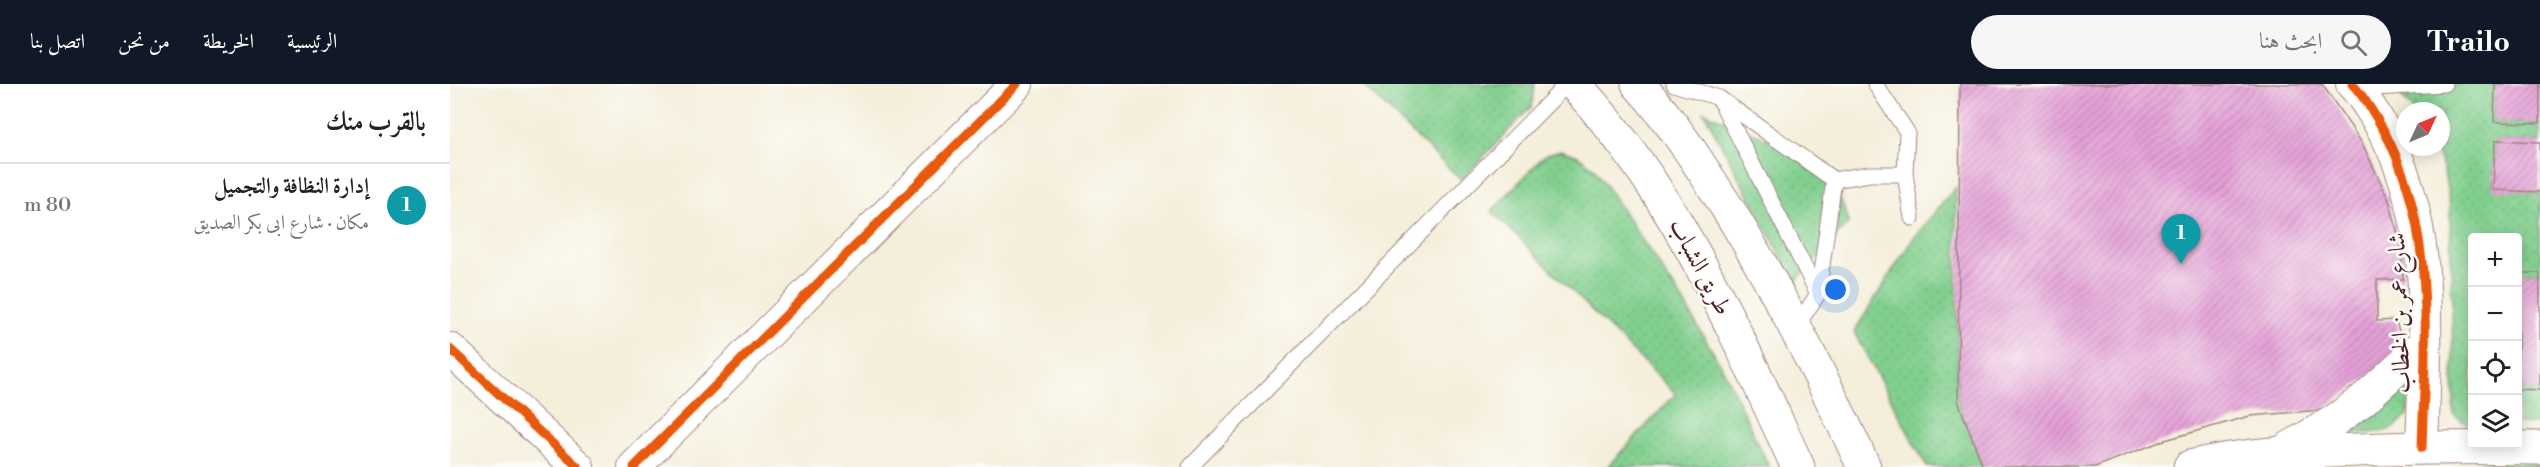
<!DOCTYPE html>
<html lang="ar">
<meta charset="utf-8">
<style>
:root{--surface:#fff;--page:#f6f6f6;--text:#222;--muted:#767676;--line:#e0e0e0;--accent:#111827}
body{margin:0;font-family:"Libre Bodoni",Amiri,serif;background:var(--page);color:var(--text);direction:rtl}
.controls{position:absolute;right:18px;bottom:18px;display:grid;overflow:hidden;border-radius:6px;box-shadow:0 3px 15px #0003}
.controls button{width:54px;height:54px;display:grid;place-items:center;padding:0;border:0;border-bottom:2px solid var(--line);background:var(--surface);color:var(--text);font:30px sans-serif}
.compass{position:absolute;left:1946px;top:18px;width:54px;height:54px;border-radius:50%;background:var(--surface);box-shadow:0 3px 15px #0003;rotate:46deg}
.you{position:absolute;left:1386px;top:206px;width:21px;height:21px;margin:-15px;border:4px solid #fff;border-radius:50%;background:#1a73e8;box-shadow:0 0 0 9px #1a73e833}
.badge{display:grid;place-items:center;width:39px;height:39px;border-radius:50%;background:var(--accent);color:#fff;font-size:20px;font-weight:700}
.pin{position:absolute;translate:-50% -50px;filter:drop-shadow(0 2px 3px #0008)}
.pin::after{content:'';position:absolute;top:32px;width:21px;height:18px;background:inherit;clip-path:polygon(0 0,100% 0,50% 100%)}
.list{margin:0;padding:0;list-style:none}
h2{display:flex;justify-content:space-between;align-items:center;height:78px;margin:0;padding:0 24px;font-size:26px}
h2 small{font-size:20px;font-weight:400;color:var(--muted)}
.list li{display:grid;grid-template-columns:39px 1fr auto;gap:18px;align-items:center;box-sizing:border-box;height:84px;padding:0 24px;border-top:2px solid var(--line)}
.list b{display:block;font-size:22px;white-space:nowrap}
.list p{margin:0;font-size:20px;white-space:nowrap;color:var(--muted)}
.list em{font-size:20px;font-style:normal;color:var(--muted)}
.icon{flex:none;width:33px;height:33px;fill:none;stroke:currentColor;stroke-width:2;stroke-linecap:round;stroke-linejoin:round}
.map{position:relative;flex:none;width:2090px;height:383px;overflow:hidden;direction:ltr}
header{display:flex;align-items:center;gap:36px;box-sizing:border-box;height:84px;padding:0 30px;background:var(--accent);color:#fff}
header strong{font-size:28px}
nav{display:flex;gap:33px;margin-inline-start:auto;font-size:21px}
.search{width:420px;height:54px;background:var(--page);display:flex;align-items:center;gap:15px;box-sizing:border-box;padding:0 21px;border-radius:33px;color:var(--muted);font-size:22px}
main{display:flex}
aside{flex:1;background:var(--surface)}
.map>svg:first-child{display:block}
.park{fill:url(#park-dots);stroke:#66775c;stroke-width:1.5}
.building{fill:url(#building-hatch)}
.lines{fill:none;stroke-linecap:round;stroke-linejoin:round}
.service-casing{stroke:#9f8682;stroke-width:17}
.minor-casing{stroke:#9f8682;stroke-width:34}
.secondary-casing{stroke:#9f8682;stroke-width:35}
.service{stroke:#fff;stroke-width:15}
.minor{stroke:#fff;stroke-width:32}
.secondary{stroke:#fff;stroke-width:33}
.cycleway-casing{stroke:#fdfcf7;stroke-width:13}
.cycleway{stroke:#e8590c;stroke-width:9}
.labels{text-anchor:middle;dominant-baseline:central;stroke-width:5;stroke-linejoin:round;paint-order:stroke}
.street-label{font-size:24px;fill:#4a1f2b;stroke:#fdfcf7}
</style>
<header>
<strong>Trailo</strong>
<div class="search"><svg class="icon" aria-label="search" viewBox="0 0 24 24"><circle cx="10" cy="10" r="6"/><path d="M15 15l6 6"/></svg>ابحث هنا</div>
<nav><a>الرئيسية</a><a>الخريطة</a><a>من نحن</a><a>اتصل بنا</a></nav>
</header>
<main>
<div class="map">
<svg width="2090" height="383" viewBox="0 0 2090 383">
<defs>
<pattern id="park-dots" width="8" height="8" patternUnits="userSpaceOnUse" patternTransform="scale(1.5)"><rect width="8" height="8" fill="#81cf8e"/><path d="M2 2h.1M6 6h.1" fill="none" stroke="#71b17b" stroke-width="1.8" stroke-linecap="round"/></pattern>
<pattern id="building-hatch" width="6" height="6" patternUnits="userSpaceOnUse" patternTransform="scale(1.5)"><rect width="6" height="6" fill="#e5a1d8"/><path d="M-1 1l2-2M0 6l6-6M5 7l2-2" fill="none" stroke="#bc83af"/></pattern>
</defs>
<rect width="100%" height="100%" fill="#fdfcf7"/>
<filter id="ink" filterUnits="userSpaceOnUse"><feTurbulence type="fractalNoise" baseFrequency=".0167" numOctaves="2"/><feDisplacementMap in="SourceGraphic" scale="12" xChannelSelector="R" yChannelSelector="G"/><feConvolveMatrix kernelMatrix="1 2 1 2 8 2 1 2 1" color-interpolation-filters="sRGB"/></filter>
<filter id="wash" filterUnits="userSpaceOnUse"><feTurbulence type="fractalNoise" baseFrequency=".008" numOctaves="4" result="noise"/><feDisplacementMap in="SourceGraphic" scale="24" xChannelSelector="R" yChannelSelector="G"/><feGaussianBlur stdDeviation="1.35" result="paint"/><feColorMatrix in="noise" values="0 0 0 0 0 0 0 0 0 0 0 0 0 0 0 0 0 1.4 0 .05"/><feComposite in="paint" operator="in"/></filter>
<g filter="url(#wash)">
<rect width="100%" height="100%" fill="#f4eeda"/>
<g class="park">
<polygon points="912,0 1085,0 1082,22 1011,96"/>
<polygon points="1942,0 2045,0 2044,38 2090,39 2090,58 2045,56 2043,105 2090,108 2090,189 2068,189 2068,153 2022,153 2022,343 2004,331 2000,123 1994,87 1985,63 1991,63 1991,27 1963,27"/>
<polygon points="1254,28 1378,80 1399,138 1345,198"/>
<polygon points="1111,66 1128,72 1144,84 1233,217 1274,287 1319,383 1157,383 1226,310 1042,127 1095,71"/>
<polygon points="1506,103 1508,317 1533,383 1477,383 1404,248 1462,156"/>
<path d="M1959,304L1958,331C1937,352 1930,348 1902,349Z"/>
<polygon points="2068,305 2090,306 2090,340 2068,339"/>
<polygon points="2031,378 2090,380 2090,383 2024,383"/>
</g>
<g id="blocks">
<g class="building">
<polygon points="1510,0 1872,0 1912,59 1939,116 1952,165 1953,195 1927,196 1927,237 1946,236 1954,267 1872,326 1800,332 1715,356 1645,383 1533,383 1508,317"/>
<polygon points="2045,0 2090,0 2090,39 2044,38"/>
<polygon points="2045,56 2090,58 2090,108 2043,106"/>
<polygon points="2068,189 2090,189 2090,306 2068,305"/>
</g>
</g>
</g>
<g filter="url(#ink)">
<use href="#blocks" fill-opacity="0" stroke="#9f8682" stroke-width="1.5"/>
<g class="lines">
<defs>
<g id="service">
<polyline points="1224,0 1269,14 1384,96 1419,90 1455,90"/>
<polyline points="1425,0 1457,48 1455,90 1462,134"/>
<polyline points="1907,5 1994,0"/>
<polyline points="1271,18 1368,210"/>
<polyline points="1346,243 1368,210 1384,96"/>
<polyline points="740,383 1117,0"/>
</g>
<g id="minor">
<path d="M1902,0C1915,13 1924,30 1933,45C1987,143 1975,257 1972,364"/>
<polyline points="0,265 128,383"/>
<polyline points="1832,368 1884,337 1914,315 1975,259"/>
<polyline points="184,383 567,0"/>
</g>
<g id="secondary">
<path d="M1124,0C1227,110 1285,248 1348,383"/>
<path d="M1188,0C1225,40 1254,87 1283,133C1332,214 1374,297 1414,383"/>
<path d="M1740,383C1795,369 1850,368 1907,366C1968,364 2029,363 2090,364"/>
</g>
</defs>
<use href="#service" class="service-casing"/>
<use href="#minor" class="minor-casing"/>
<use href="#secondary" class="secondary-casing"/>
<use href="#service" class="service"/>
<use href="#minor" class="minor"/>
<use href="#secondary" class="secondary"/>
<defs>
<g id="cycleway">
<path d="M1902,0C1915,13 1924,30 1933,45C1987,143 1975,257 1972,364"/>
<polyline points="0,265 128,383"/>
<polyline points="184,383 567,0"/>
</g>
</defs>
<use href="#cycleway" class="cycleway-casing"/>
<use href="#cycleway" class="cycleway"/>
</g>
</g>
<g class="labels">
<g class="street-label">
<text transform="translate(1250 183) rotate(62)">طريق الشباب</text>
<text transform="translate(1950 229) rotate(-92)">شارع عمر بن الخطاب</text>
</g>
</g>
</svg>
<div class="controls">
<button>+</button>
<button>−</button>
<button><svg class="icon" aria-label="locate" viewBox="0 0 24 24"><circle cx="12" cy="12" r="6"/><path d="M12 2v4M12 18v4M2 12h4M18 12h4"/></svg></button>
<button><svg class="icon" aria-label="layers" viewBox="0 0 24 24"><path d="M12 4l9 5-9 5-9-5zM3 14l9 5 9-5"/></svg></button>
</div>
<svg class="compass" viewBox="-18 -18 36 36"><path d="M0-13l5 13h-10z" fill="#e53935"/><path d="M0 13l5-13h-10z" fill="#767676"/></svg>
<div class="you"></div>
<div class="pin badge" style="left:1731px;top:180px;background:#0f9aa8">1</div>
</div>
<aside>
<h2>بالقرب منك<small></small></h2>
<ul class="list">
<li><span class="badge" style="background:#0f9aa8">1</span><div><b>إدارة النظافة والتجميل</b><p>مكان · شارع ابى بكر الصديق</p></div><em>80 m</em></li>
</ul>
</aside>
</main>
